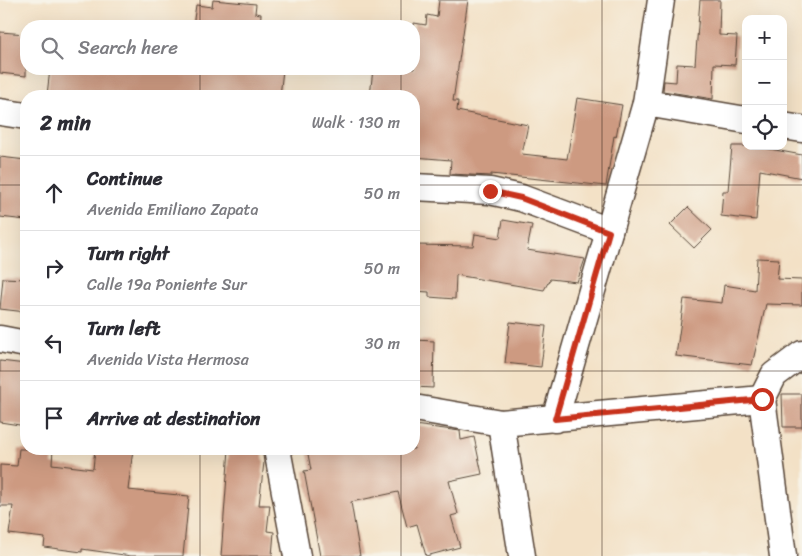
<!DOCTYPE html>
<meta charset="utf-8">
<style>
:root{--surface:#fff;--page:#f7f7f7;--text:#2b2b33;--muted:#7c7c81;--line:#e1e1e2}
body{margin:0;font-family:Sriracha,sans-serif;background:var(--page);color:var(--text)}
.controls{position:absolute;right:15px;top:15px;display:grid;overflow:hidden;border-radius:10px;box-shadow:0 5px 20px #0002}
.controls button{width:45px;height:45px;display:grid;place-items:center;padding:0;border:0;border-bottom:1px solid var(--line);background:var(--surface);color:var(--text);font:25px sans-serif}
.stop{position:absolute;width:15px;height:15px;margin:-11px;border:4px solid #c8321e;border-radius:50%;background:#fff}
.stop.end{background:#c8321e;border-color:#fff;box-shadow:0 1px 5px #0008}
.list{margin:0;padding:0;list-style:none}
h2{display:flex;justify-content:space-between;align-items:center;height:65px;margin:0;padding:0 20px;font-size:21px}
h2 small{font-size:16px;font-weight:400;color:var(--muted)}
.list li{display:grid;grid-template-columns:32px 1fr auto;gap:15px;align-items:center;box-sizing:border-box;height:75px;padding:0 20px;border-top:1px solid var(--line)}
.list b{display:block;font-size:19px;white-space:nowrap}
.list p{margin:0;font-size:16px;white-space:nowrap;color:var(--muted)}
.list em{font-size:16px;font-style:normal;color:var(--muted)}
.icon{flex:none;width:28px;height:28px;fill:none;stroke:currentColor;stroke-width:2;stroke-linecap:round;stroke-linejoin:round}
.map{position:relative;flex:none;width:802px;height:556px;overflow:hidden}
.search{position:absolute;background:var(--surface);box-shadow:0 5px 20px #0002;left:20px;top:20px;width:400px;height:55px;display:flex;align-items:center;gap:12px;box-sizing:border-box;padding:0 18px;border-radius:20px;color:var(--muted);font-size:19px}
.panel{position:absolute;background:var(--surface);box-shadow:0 5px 20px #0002;left:20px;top:90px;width:400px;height:365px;border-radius:20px}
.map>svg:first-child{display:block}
.building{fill:#cd9a81}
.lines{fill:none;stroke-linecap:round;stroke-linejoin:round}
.street-casing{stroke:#574537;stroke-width:29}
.street{stroke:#fff;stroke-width:26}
.route{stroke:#c8321e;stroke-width:6}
.grid{fill:none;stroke:#3b2a1e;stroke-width:1;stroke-opacity:0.55}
</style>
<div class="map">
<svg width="802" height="556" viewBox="0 0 802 556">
<rect width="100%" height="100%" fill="#f7f3e8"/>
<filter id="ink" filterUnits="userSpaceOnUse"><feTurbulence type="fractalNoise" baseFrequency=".02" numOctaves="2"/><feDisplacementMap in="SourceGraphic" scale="10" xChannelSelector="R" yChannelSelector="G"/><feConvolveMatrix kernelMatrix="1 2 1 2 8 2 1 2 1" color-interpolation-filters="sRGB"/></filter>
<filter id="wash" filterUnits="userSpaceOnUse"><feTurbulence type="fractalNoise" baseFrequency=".0096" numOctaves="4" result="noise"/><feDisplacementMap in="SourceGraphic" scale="20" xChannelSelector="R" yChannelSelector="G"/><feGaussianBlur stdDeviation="1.12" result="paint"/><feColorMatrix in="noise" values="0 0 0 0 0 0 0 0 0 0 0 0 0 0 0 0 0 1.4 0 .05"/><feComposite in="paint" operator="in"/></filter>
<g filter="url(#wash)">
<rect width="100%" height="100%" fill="#f3e1c6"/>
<g id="blocks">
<g class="building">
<polygon points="213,0 256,4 255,13 261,14 260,26 193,26 196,5 212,7"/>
<polygon points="439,0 468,0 453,101 458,101 457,111 528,125 522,154 567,159 577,98 622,105 616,137 614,136 606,186 491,174 491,176 450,174 451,160 414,157 416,96 370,96 373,69 414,69 414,23 426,25 427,15 437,17"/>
<polygon points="700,0 720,0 719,35 737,36 735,65 714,64 713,99 663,91 664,81 676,82 677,64 695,65"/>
<polygon points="0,32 26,34 26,76 0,73"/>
<polygon points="50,69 269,69 283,70 280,96 111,96 80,93 80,96 60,96 47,95"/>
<polygon points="732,146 765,146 764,148 802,155 802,178 760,170 756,220 721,216 723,191 728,191"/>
<polygon points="0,157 26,160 26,220 0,217"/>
<polygon points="688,207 712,230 694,248 670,225"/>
<polygon points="503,220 532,225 527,250 585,259 577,282 550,279 544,290 456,275 455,299 429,297 429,292 414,291 414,245 473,246 475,234 500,238"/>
<polygon points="757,258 779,259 777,279 802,280 802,305 766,304 752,365 676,356 684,299 722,303 724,285 755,290"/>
<polygon points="3,278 26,279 26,312 0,309"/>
<polygon points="510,322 546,326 541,367 505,363"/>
<polygon points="414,340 434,341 433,388 414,387"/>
<polygon points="0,361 26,364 26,426 0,422"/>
<polygon points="782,394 802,394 802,427 783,427"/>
<polygon points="414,425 460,431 461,440 474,437 482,474 449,481 458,514 451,516 460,547 426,556 417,524 407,527 398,492 351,502 360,556 320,556 304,471 311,470 307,449 414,449"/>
<polygon points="19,449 53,449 52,464 93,469 95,449 133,449 128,490 189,496 183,556 131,556 82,549 82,552 44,547 45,538 9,534 13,506 0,506 0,465 17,466"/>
<polygon points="229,449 262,449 264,462 259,505 270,505 267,531 274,532 272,556 221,556"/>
</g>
</g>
</g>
<g filter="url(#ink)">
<use href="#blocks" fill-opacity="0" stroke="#574537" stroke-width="1"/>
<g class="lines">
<defs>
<g id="street">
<polyline points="646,103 746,120"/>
<polyline points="0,112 26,116"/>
<polyline points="783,126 802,129"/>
<polyline points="414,187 490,191 521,198 609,231"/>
<polyline points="0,339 26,344"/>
<polyline points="762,399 783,556"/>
<polyline points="762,399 774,375 802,354"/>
<polyline points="414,408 501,423 762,399"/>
<polyline points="555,419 646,103 661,0"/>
<polyline points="501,423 522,556"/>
<polyline points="277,449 297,556"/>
</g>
</defs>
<use href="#street" class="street-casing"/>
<use href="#street" class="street"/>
</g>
</g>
<g class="lines" filter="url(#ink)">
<polyline class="route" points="490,191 521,198 609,232 555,419 762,399"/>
</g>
<path class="grid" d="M200,0V26M401,0V26M602,0V556M200,69V96M401,69V96M0,185H26M414,185H802M0,371H26M414,371H802M200,449V556M401,449V556"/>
</svg>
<div class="controls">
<button>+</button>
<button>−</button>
<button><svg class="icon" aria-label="locate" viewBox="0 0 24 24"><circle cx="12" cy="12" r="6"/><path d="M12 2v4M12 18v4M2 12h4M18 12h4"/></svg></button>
</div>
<div class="stop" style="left:762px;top:399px"></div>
<div class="stop end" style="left:490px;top:191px"></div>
<div class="search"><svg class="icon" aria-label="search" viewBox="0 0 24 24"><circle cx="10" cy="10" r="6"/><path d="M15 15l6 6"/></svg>Search here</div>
<section class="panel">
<h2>2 min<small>Walk · 130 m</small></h2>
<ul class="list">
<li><svg class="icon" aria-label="ahead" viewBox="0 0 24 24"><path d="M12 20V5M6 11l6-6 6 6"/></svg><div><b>Continue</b><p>Avenida Emiliano Zapata</p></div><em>50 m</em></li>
<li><svg class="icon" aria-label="right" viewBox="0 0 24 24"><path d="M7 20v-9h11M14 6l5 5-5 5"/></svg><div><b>Turn right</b><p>Calle 19a Poniente Sur</p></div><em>50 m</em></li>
<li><svg class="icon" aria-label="left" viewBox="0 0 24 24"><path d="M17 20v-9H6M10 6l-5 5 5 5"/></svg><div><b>Turn left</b><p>Avenida Vista Hermosa</p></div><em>30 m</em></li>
<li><svg class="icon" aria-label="arrive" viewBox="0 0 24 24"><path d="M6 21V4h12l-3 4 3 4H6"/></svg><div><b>Arrive at destination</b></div></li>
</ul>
</section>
</div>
